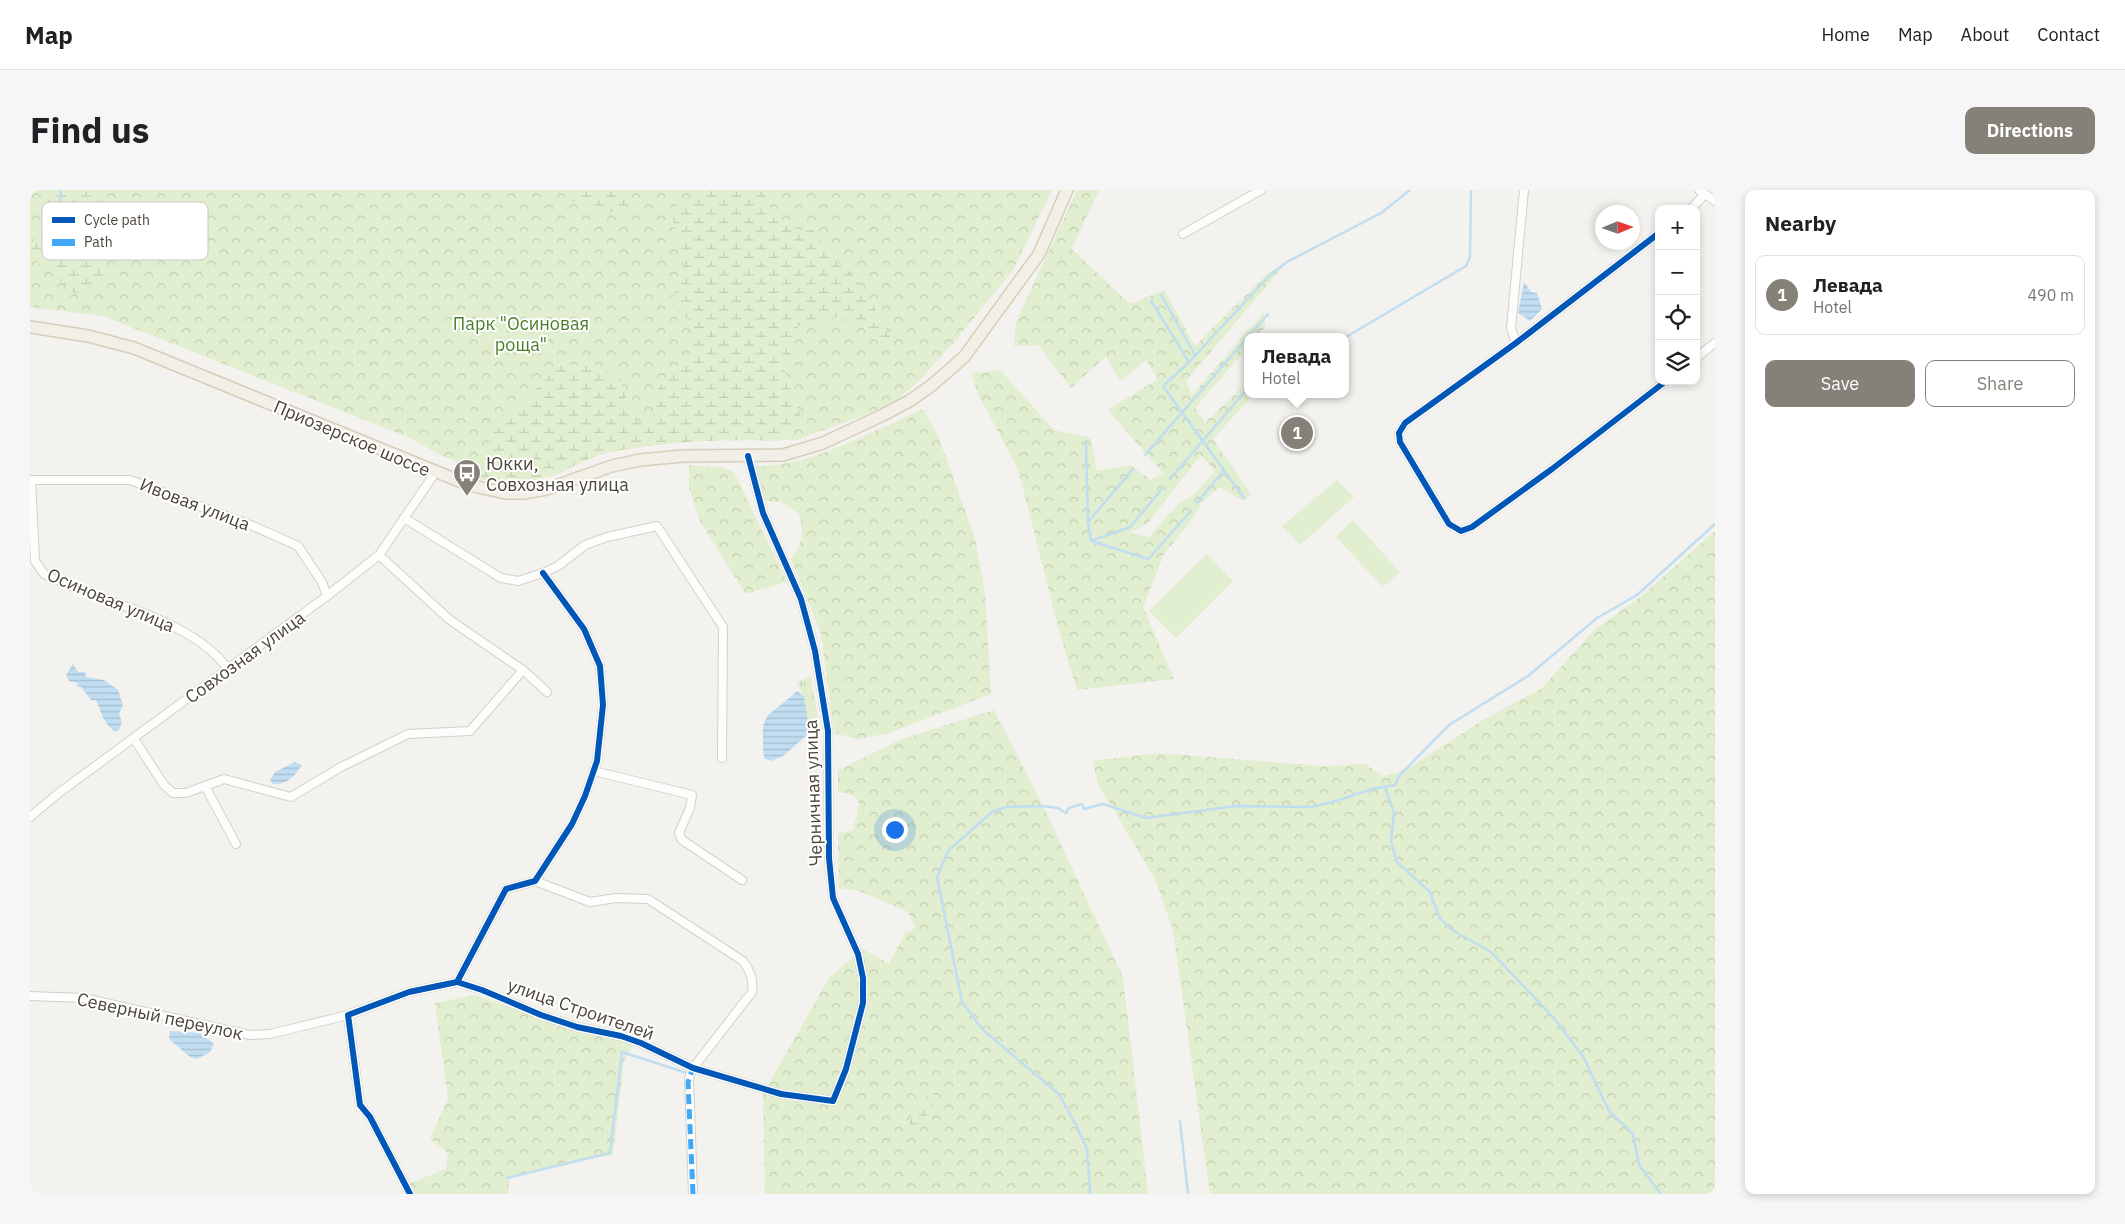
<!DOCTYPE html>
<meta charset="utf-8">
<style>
:root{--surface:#fff;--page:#f6f6f6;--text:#202124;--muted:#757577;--line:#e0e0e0;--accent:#868178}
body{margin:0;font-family:"IBM Plex Sans",sans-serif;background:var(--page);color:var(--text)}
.controls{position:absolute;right:15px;top:15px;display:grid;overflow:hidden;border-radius:10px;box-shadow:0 2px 8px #0003}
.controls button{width:45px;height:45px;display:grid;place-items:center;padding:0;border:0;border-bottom:1px solid var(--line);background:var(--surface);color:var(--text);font:25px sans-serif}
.compass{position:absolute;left:1565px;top:15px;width:45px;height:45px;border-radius:50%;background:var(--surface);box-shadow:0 2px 8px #0003;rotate:88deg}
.you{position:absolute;left:864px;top:639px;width:18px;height:18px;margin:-12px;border:4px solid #fff;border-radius:50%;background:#1a73e8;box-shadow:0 0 0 8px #1a73e833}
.badge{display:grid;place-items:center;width:32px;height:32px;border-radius:50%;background:var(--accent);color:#fff;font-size:16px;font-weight:700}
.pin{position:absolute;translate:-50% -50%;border:2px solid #fff;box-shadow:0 1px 5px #0006}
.popup{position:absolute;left:1214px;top:143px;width:105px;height:65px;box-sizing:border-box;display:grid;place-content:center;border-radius:10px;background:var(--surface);filter:drop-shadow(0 1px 4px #0005);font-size:16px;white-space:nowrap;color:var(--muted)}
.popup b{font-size:19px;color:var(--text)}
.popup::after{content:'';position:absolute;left:50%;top:100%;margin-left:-10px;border:10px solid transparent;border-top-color:var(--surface)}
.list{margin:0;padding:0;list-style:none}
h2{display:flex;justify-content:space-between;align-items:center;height:65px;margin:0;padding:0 20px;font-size:21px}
h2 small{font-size:16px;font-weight:400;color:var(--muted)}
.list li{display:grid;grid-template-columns:32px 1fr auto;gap:15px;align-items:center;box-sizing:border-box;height:80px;margin:0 10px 10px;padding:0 10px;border:1px solid var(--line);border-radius:10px}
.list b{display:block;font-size:19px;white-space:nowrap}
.list p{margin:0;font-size:16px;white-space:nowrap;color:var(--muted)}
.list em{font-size:16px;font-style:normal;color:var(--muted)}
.actions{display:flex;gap:10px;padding:15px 20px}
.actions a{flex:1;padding:11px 0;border:1px solid var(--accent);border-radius:10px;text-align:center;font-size:18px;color:var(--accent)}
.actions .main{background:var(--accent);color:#fff}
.icon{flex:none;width:28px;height:28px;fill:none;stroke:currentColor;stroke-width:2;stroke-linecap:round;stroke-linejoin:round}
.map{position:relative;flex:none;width:1685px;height:1004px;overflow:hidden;border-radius:10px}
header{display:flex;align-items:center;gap:30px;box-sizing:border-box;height:70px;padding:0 25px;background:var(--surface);border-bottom:1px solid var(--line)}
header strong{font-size:24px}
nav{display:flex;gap:28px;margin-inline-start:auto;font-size:18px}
.intro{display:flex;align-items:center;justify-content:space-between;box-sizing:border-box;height:120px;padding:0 30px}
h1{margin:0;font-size:35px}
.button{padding:12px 22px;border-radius:10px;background:var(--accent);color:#fff;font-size:18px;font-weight:700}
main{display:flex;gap:30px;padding:0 30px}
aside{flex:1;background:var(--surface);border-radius:10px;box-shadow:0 2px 8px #0003}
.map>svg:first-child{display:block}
.grass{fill:url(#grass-tufts)}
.forest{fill:url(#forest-crowns);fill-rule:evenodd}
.wetland{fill:url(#wetland-marsh)}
.garden{fill:#e1eecf}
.water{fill:url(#water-rules)}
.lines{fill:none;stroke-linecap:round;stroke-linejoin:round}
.stream{stroke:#c0ddf1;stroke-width:2.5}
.minor-casing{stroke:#d2d0cb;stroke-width:10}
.primary-casing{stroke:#d6cebb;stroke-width:14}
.minor{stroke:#fdfdfc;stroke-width:8}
.primary{stroke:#f2efe6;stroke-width:11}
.quiet{stroke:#3fa9f5;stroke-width:5;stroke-dasharray:10 5;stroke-linecap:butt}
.cycleway-casing{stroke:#fff;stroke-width:9}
.cycleway{stroke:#0057b8;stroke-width:6}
.labels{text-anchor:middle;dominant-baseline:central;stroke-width:4;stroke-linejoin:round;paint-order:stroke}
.park-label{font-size:18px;fill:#4a7f2a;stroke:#fff}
.street-label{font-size:18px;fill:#4b4439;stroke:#fff}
.poi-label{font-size:18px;fill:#4b4439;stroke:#fff;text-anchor:start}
.key{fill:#fff;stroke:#c9c7c4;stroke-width:1}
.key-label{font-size:14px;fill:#4b4439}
</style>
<header>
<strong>Map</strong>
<nav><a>Home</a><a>Map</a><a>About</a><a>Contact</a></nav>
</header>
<div class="intro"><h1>Find us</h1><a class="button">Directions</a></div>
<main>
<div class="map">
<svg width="1685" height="1004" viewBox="0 0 1685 1004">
<defs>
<pattern id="grass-tufts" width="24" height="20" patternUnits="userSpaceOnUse" patternTransform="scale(1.25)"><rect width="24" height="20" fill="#e1eecf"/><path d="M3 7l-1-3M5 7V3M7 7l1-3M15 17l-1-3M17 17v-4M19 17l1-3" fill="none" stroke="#c3cdb2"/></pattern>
<pattern id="forest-crowns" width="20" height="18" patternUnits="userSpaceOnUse" patternTransform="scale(1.25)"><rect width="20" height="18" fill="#e1eecf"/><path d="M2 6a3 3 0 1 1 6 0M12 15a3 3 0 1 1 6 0" fill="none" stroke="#c3cdb2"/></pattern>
<pattern id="wetland-marsh" width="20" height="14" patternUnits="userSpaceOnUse" patternTransform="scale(1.25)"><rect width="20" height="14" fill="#e1eecf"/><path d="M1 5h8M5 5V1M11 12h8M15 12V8" fill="none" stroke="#c3cdb2"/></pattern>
<pattern id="water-rules" width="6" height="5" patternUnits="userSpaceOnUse" patternTransform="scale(1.25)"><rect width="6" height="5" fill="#c0ddf1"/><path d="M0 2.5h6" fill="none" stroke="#a6bfcf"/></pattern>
</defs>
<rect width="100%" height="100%" fill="#f4f2ee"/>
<path class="grass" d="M781,487L790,540L789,547H785C776,537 777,523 774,509C773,503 769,498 768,491Z"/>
<g class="forest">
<polygon points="0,0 1022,0 983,80 926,150 885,195 860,215 767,250 685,249 607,257 572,264 520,286 493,293 447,289 423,269 414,267 380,248 73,126 0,117"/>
<path d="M1047,0H1069L1042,59L1100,114L1134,100L1165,156L1239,82L1257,72L1156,191L1162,205L1234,122L1235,137L1227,147H1218V157L1165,218L1175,233L1218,191V204H1224L1183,249L1221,304L1213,311L1190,297L1171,313L1165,326L1134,364L1113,417L1144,489L1047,500L1028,437L988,279L949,206L941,183L970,180L1024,240L1061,248L1067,281L1100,275L1121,290L1133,283L1078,220L1128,189L1116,170L1090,191L1076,166L1041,198L1008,155L984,156L986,132ZM1171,265L1185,281L1163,306L1150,312L1119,347L1099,343L1117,334Z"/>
<path d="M893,219L907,243L945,348L955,404L961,504L859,543L827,549L804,543L791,444L761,369C773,352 775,344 769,324L751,312L735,311L725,276C776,279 846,239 893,219Z"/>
<polygon points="659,275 693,278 704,282 757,392 715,404 670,331 659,298"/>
<polygon points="1685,341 1685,1004 1180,1004 1143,740 1125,689 1068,594 1063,571 1127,563 1295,576 1335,574 1354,586 1377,579 1453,530 1512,498 1565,439 1609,408"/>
<path d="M964,520L1013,616L1093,787L1118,1004H735L733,904L799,788L833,759L859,774L876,741L881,742L885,737L878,722L829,701L809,698L808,644L823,640C828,616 838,605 808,602V580L872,549Z"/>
<polygon points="444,805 551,841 603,854 594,872 583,965 558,968 479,987 478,1004 386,1004 378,994 416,979 418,963 400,949 418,909 405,813"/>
</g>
<g class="wetland">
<path d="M8,0H72L75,21L71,30L57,35L48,50C51,63 62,69 72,75L73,86L53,101L44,103L17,78L1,69L0,55L16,34Z"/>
<path d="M535,0H591L604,11L588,23C572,20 540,19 535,0Z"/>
<path d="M671,0H733L744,28L769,40H783L809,73L830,91L872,168L840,140L810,126L784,136H768L754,179L772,230L761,238L751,251C692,249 634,251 575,263C556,267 538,281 519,287C494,294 472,291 447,289L444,282L457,267L462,232L495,210L530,175L563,174L590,187L600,222L611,233L623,226C622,195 641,182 663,163L664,135L641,114L654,71L640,18L670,10Z"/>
<polygon points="900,903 905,906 904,915 885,941 879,937 882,923"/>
</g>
<g class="garden">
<polygon points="1307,290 1324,307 1270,355 1252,336"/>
<polygon points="1323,330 1370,382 1353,397 1306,347"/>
<polygon points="1177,364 1203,391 1146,448 1119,421"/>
</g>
<g class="water">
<polygon points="1494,92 1501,102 1507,103 1512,119 1500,131 1488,123"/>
<path d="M43,474L48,482H55L56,487L74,490L88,500L93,515L89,524L92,532L89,540L84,541C72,531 72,523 66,510H61L51,497L46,496L48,493L39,491L36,485Z"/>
<path d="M767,501L774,506L779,540L777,545L753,566L741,571L734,568C730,518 735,531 767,501Z"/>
<path d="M265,572L272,575C265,586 257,595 243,594L240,590L245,582Z"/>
<polygon points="140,841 170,843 184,854 180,862 167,869 160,867 139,849"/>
</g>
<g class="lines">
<g class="stream">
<polyline points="23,70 31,0"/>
<polyline points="1131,105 1165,165"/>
<polyline points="1121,111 1159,172 1133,196 1214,308"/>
<polyline points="1316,147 1436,76 1440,67 1441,0"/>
<polyline points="1159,172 1240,85 1257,72 1351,23 1380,0"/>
<polyline points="1056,253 1058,332 1061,351 1118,369 1161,321"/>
<polyline points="1115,265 1238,124"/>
<polyline points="1140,289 1218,198"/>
<polyline points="1167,313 1194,280"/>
<polyline points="1058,332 1103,279"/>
<polyline points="1061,351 1100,337 1132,299"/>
<polyline points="1355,597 1364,623 1361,652 1367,672 1400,702 1409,727 1422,740 1461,762 1524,828 1554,868 1579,921 1603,944 1609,975 1631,1004"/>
<polyline points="1150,931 1158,1004"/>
<polyline points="477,988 580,963 592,862 657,883"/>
<polyline points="1060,1004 1057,959 1047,937 1029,904 953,840 932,812 907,687 918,661 962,622 976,617 1013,616 1028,618 1036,623 1039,618 1052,614 1054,619 1073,614 1116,628 1206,616 1281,617 1306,611 1342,599 1365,595 1369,586 1419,535 1498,486 1567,428 1607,405 1685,334"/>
</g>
<defs>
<g id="minor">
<polyline points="1669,0 1685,11"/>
<polyline points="1661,19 1675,4"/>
<polyline points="1629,43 1486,153 1375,233 1369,243 1370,252 1419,334 1431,341 1442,337 1522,279 1636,191"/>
<polyline points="1153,44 1231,0"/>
<polyline points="1486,153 1481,138 1494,0"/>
<polyline points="1666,168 1685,153"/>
<polyline points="0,290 100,290 223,336 268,356 292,392 297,406"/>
<path d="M1,290L5,371L14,384C69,412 162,428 198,479"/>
<polyline points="374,328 471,388 488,391 513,383 528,376 555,355 577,347 627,336 693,437 692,568"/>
<polyline points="349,365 420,430 493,480 517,502"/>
<polyline points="104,549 134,595 143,603 156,603 194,589 261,607 311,577 378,544 440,541 493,480"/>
<polyline points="564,581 662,605 660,618 649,643 652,650 712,690"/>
<polyline points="175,596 206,654"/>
<polyline points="0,627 30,602 297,406 349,365 405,283"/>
<path d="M505,691L560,712L586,708L618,709L713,771C720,780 724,790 722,802L663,878L659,888L663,1004"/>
<polyline points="427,792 452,800 511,825 547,837 591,846 611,853 663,878 751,904 803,911 816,879 833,813 833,788 828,764 803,708 799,668 798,541 785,461 771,409 733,323 718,266"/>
<polyline points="0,806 53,808 220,845 240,844 318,825"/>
<polyline points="380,1004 340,927 330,915 318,825 379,802 427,792 476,699 505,691 542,634 555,606 567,571 573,515 570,476 554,439 513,383"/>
</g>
<polyline id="primary" points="0,137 58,146 104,158 439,295 475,303 494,303 517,299 582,276 610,270 653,266 753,265 793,253 853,225 881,210 902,195 934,167 1009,64 1037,0"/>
</defs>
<use href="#minor" class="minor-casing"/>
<use href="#primary" class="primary-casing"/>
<use href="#minor" class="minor"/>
<use href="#primary" class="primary"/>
<polyline class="quiet" points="663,1004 658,892 663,878"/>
<defs>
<g id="cycleway">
<polyline points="1629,43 1486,153 1375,233 1369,243 1370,252 1419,334 1431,341 1442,337 1522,279 1636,191"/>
<polyline points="427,792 452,800 511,825 547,837 591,846 611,853 663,878 751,904 803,911 816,879 833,813 833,788 828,764 803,708 799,668 798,541 785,461 771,409 733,323 718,266"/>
<polyline points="380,1004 340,927 330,915 318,825 379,802 427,792 476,699 505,691 542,634 555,606 567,571 573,515 570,476 554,439 513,383"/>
</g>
</defs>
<use href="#cycleway" class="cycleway-casing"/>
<use href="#cycleway" class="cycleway"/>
</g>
<defs>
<symbol id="bus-pin" viewBox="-11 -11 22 30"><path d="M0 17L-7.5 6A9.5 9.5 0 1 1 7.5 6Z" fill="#868178" stroke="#fff"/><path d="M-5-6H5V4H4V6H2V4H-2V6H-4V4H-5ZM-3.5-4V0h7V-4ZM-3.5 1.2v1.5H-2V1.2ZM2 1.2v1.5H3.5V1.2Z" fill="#fff"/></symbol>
</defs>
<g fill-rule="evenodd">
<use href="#bus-pin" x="421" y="267" width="32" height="43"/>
</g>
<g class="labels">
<g class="park-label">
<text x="491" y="133">Парк "Осиновая<tspan x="491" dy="21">роща"</tspan></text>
</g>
<g class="street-label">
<text transform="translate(322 248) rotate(23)">Приозерское шоссе</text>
<text transform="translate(165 314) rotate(21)">Ивовая улица</text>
<text transform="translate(81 410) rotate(23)">Осиновая улица</text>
<text transform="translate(215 467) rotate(-36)">Совхозная улица</text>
<text transform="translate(783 603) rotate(-92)">Черничная улица</text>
<text transform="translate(551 819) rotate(19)">улица Строителей</text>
<text transform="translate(130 826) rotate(12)">Северный переулок</text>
</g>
<g class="poi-label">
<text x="456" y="273">Юкки,<tspan x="456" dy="21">Совхозная улица</tspan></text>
</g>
</g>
<rect x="12" y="12" width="166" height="58" rx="8" class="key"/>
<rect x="22" y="27" width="23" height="6" fill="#0057b8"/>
<rect x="22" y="49" width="23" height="7" fill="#3fa9f5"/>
<g class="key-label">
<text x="54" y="35">Cycle path</text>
<text x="54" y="57">Path</text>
</g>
</svg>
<div class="controls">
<button>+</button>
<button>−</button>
<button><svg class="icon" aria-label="locate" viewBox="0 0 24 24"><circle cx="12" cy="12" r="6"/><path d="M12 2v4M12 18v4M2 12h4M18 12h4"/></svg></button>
<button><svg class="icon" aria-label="layers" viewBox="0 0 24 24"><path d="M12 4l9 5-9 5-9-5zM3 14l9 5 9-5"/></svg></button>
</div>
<svg class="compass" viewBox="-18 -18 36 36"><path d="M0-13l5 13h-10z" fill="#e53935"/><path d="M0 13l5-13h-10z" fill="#757577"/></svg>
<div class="you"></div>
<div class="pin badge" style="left:1267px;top:243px">1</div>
<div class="popup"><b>Левада</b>Hotel</div>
</div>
<aside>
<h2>Nearby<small></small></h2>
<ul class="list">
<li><span class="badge">1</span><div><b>Левада</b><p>Hotel</p></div><em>490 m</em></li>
</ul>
<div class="actions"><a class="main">Save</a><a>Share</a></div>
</aside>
</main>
